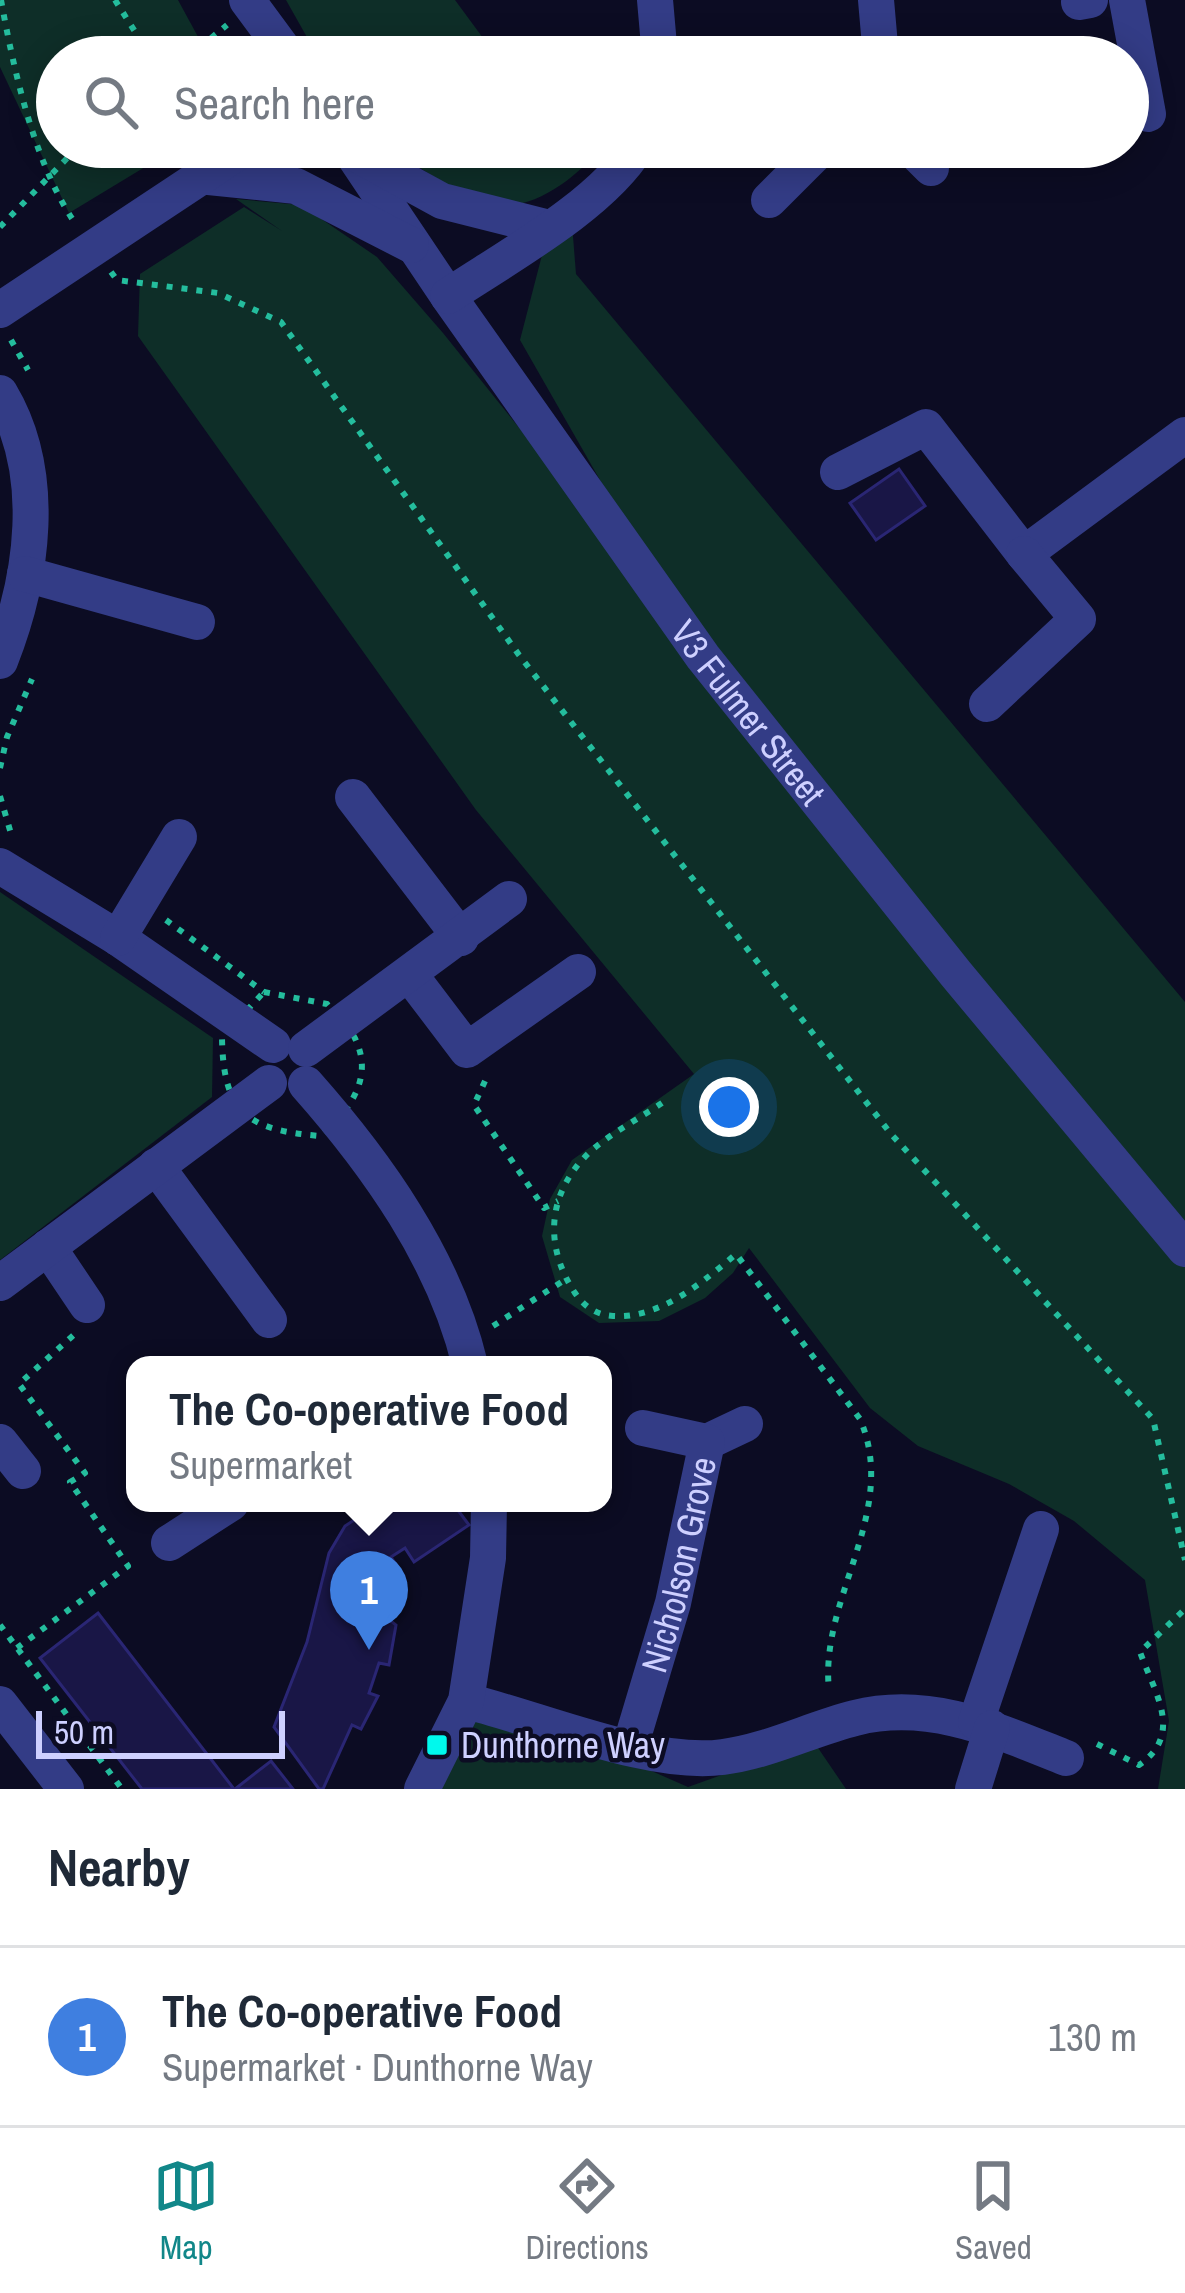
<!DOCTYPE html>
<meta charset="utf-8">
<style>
:root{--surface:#fff;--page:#f6f6f7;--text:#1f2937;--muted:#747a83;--line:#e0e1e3;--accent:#118789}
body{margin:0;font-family:"Archivo Narrow",sans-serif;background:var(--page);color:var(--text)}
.scale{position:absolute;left:36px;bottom:30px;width:249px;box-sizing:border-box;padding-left:12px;border:6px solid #ced0ff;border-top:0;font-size:33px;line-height:42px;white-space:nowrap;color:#ced0ff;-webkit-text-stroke:9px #0c0c23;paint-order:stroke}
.you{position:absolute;left:729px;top:1107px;width:42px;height:42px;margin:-30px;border:9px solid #fff;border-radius:50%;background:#1a73e8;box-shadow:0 0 0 18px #1a73e833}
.badge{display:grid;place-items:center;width:78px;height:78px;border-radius:50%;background:var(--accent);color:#fff;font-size:39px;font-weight:700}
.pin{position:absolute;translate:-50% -99px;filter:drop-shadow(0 3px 6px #0008)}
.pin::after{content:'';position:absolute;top:63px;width:42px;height:36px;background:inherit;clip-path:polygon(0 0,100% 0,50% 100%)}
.popup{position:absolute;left:126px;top:1356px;width:486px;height:156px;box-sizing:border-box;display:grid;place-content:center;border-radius:24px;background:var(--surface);filter:drop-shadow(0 3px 9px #0005);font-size:39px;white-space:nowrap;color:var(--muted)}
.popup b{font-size:45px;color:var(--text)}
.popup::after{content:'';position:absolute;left:50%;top:100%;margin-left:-24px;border:24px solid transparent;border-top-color:var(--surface)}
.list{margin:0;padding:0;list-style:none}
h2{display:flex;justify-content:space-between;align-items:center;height:156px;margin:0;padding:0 48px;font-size:51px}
h2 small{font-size:39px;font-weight:400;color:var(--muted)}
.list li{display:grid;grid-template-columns:78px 1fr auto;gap:36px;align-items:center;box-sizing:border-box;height:180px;padding:0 48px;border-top:3px solid var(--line)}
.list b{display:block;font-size:45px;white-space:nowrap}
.list p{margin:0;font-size:39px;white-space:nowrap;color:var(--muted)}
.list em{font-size:39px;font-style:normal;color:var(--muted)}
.icon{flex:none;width:66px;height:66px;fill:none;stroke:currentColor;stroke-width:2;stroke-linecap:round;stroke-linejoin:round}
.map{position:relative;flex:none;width:1185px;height:1789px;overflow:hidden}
.search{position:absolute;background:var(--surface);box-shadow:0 6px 30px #0003;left:36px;right:36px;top:36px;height:132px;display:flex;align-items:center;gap:30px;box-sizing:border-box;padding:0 42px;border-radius:66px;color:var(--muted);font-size:45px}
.sheet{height:336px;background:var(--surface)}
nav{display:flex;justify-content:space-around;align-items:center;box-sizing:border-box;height:168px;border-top:3px solid var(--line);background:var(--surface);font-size:33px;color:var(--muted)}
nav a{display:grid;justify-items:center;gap:6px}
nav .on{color:var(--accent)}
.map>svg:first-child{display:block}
.green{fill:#0e2e28}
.building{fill:#191646;stroke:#2a2674;stroke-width:3}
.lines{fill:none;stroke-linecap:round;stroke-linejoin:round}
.path{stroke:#24bd9d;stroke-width:6;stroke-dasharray:6 9;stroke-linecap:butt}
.minor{stroke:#333c86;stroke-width:36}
.minor-bridge{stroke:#333c86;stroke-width:36}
.poi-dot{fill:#00f9ed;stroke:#0c0c23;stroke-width:4.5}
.labels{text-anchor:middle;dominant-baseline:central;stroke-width:9;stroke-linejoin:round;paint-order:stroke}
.street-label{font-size:36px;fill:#ced0ff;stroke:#0c0c23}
.poi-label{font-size:36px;fill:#ced0ff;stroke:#0c0c23;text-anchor:start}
</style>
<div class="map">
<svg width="1185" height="1789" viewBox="0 0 1185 1789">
<rect width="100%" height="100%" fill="#0c0c23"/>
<g class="green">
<polygon points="0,0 178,0 209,57 184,57 177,46 171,57 57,57 57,147 178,147 69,213 0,67"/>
<polygon points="286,0 455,0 497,57 309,57 301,47 308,39"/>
<path d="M386,147H601C580,175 534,211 496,205C463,199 416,164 386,147Z"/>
<polygon points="236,199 301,205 377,257 443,333 696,648 520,340 549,228 571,211 576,274 1185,1002 1185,1789 1158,1789 1169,1721 1145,1580 1074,1521 1009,1484 918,1446 870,1408 749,1248 733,1273 705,1298 659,1321 599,1323 560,1297 542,1236 550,1199 572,1160 694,1074 476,810 138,336 140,274 244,207 282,231"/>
<polygon points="0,892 213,1038 212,1097 0,1260"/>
<polygon points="466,1701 524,1715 688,1787 814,1742 846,1789 422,1789"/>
</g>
<g class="building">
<polygon points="899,469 925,506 876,540 850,503"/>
<polygon points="380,1503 465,1503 457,1509 469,1525 414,1562 405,1548 391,1557 399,1569 380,1612 396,1625 389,1665 379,1663 369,1693 378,1696 361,1729 352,1725 323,1789 319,1789 274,1727 307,1642 329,1553 345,1526"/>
<polygon points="98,1613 234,1789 142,1789 40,1658"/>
<polygon points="271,1761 293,1789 235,1789"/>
</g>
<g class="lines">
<g class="path">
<path d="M1,0C14,71 34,163 75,223"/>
<polyline points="115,0 151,57"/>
<polyline points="188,57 227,25"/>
<polyline points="0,227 78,147"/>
<polyline points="111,272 117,280 218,293 281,322 519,655 891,1134 1153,1419 1185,1560"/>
<polyline points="11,340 28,370"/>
<polyline points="0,768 7,737 32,679"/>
<polyline points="0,796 12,837"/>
<polyline points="166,920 264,992"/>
<path d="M264,992L327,1004C336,1015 352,1029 357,1043C373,1081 347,1113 320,1136C247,1130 223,1113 222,1037Z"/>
<polyline points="485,1081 474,1105 544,1208 558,1201"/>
<path d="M662,1103C640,1118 613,1132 592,1150C547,1191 543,1245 575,1293C584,1306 596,1315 613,1316C660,1319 703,1282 736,1254L860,1419C900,1512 819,1597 829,1690"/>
<polyline points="493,1326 566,1279"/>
<polyline points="0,1625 122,1789"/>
<polyline points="17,1648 128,1566 70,1482 85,1473 19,1384 76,1333"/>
<path d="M1097,1744L1139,1765C1184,1734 1155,1694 1140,1652L1185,1609"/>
</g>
<g class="minor">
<polyline points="655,0 660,57"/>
<polyline points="876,0 881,57"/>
<polyline points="1127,0 1148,114"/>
<polyline points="1079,2 1090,0"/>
<path id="s1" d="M348,147L448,296L703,657L956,974L1185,1249"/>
<polyline points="910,147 931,168"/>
<polyline points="358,155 442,201 549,228"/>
<polyline points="199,176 296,186 411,245"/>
<polyline points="769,200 822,147"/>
<path d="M448,296C505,258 602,205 637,147"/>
<polyline points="0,310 246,147"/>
<path d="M0,393C48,473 33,578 0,661"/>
<polyline points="838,472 926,427 1024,554 1185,435"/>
<polyline points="25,574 197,622"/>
<polyline points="987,704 1078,619 1024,554"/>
<polyline points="353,797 461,938"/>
<polyline points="0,866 118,938 273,1045"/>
<polyline points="118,938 179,837"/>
<polyline points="410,975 467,1050 578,972"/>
<polyline points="306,1049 509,899"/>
<path d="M306,1084C376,1163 445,1259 470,1365"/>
<polyline points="156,1166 269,1320"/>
<polyline points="48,1247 87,1305"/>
<polyline points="0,1283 269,1083"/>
<polyline points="0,1442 23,1471"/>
<polyline points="707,1442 745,1424"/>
<polyline points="169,1543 231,1503"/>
<path d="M466,1701C540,1719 651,1767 723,1757C769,1751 811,1729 855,1718C930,1699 998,1731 1066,1758"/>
<polyline points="0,1704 66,1789"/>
<polyline points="976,1722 1041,1529"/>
<path id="s2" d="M630,1747L673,1603L707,1442L643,1428"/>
<polyline points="422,1789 466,1701 488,1558 489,1503"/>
<polyline points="973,1789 992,1728"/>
</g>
<polyline class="minor-bridge" points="247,0 286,53"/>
</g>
<rect class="poi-dot" x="425" y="1733" width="24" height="24" rx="6"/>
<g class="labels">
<g class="street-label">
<text stroke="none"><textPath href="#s1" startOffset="693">V3 Fulmer Street</textPath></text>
<text stroke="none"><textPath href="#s2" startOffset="189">Nicholson Grove</textPath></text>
</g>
<g class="poi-label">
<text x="461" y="1745">Dunthorne Way</text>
</g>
</g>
</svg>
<div class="scale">50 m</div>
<div class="you"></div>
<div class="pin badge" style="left:369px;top:1650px;background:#3f7fe0">1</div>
<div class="popup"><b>The Co-operative Food</b>Supermarket</div>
<div class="search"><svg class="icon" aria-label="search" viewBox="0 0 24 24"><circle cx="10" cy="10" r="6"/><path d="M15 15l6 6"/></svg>Search here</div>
</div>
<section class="sheet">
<h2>Nearby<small></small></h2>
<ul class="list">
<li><span class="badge" style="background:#3f7fe0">1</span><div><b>The Co-operative Food</b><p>Supermarket · Dunthorne Way</p></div><em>130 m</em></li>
</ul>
</section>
<nav>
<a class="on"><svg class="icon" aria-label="map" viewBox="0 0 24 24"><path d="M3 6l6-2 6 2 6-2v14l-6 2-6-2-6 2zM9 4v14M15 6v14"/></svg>Map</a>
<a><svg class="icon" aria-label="directions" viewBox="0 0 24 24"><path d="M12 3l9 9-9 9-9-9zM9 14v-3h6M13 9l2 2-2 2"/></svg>Directions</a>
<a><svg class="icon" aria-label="saved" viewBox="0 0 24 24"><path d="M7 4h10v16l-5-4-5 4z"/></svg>Saved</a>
</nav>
